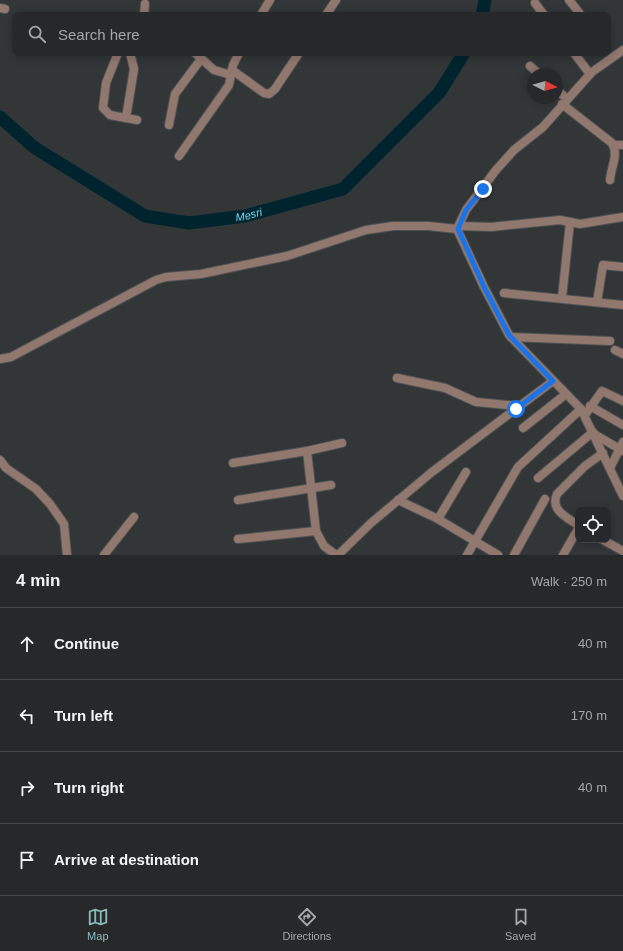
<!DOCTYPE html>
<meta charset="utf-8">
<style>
:root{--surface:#262829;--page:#2e3031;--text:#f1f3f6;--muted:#a4a6a8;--line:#424446;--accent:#8bbbb9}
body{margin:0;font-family:Arial,sans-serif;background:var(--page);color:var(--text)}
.controls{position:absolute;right:12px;bottom:12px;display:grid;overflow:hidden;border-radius:8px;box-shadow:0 2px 10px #0003}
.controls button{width:36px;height:36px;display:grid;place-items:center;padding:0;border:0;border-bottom:1px solid var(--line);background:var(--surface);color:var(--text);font:20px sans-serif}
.compass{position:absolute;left:527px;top:68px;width:36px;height:36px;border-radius:50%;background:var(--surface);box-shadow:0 2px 10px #0003;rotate:96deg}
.stop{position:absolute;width:12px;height:12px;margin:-9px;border:3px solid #1a73e8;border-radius:50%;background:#fff}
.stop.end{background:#1a73e8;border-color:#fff;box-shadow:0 1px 4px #0008}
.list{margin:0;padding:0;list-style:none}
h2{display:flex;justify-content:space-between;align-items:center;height:52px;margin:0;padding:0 16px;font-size:17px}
h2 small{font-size:13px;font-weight:400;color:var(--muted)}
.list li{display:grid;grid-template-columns:26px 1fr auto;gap:12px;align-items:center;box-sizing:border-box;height:72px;padding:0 16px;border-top:1px solid var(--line)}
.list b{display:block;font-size:15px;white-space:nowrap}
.list em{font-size:13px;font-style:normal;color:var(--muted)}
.icon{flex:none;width:22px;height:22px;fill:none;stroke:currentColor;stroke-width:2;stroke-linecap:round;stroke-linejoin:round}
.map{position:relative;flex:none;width:623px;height:555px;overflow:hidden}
.search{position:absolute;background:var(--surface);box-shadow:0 2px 10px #0003;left:12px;right:12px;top:12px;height:44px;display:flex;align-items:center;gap:10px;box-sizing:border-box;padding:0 14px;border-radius:8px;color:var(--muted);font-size:15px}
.sheet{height:340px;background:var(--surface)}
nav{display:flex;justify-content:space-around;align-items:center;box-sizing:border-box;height:56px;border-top:1px solid var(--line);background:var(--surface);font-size:11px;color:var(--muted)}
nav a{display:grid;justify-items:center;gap:2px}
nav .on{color:var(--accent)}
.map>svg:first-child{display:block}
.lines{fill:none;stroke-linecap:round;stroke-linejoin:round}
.river{stroke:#00242e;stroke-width:13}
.street-casing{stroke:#505354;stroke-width:10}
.street{stroke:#91786f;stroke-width:8}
.route{stroke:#1a73e8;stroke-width:5}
.labels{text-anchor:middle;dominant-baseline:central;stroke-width:3;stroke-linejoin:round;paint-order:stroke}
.water-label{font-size:11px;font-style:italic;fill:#70d9f7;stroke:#323637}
</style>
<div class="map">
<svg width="623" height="555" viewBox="0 0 623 555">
<rect width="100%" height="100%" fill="#323637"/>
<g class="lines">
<g class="river">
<polyline points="482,15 485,0"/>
<path id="s1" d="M0,117L35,148L145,216L189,223L245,216L343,189L439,93L464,53"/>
</g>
<defs>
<g id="street">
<polyline points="569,0 581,15"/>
<polyline points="535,3 544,15"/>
<polyline points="0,8 5,9"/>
<polyline points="144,15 145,4"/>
<polyline points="261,15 270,0"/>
<polyline points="326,15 336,0"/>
<polyline points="623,50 592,72 543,127 514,150 496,170 466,210 457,229 484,287 509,335 581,409 623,496"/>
<polyline points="118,53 106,83 103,108 110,115 137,120"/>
<polyline points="195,53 214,70 231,75"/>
<polyline points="574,53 590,74"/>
<polyline points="530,66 539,74"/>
<polyline points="232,70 264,93 269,94 275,89 299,53"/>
<polyline points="557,90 567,99"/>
<path d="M562,104L612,143C619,155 611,167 610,180"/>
<polyline points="126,118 134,69 130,53"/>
<polyline points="169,125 175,94 201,59"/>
<polyline points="613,145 623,145"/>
<polyline points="179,156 229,85 233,65 239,53"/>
<polyline points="459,226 491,227 560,220 580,224 623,217"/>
<polyline points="504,293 623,305"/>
<polyline points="562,298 570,222"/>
<polyline points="597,302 603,265 623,267"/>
<polyline points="511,337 610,341"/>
<polyline points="615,350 623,354"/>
<polyline points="0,359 11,357 156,280 166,277 201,274 287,256 366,230 393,226 428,226 457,229"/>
<polyline points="397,378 445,388 476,402 519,406"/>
<polyline points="590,406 623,425"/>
<polyline points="585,415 602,391 623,401"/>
<polyline points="523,428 566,394"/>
<polyline points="594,434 623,451"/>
<polyline points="307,451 316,531 324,546 336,555"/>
<polyline points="0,460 6,468 36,489 50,504 64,524 67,555"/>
<polyline points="233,463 307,451 342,443"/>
<polyline points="610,468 623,442"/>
<polyline points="538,478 593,432"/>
<polyline points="238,500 331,485"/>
<polyline points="398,500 438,519 498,555"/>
<polyline points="438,519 466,472"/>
<path d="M578,525C566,517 550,510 557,494L585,466L603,453"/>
<polyline points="238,539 316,531"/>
<polyline points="603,540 623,551"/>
<polyline points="104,555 134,517"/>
<polyline points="338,555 371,523 432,472 553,381"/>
<polyline points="467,555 518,467 581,409"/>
<polyline points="514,555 545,499"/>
<polyline points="563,555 578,529"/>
</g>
</defs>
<use href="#street" class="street-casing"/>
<use href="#street" class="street"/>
</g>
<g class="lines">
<polyline class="route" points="483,189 466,210 458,229 484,287 509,335 553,381 516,409"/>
</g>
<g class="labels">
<g class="water-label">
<text stroke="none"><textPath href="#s1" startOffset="281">Mesri</textPath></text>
</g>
</g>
</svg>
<div class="controls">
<button><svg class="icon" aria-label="locate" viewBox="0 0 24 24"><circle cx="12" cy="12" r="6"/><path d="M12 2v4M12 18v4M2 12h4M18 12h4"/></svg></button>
</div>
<svg class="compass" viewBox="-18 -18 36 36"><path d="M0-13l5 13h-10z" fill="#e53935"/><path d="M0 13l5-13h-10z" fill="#a4a6a8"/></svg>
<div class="stop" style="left:516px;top:409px"></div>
<div class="stop end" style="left:483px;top:189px"></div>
<div class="search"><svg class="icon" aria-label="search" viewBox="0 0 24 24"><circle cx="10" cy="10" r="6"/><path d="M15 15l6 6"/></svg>Search here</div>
</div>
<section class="sheet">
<h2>4 min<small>Walk · 250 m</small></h2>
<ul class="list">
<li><svg class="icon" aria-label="ahead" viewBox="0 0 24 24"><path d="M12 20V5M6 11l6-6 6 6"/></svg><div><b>Continue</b></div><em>40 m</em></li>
<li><svg class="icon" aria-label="left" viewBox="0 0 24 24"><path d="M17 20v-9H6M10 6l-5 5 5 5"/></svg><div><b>Turn left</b></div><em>170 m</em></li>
<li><svg class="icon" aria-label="right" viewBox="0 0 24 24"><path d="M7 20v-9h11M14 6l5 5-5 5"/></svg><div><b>Turn right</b></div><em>40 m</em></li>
<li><svg class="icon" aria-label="arrive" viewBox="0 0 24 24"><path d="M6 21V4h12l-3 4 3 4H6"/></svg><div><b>Arrive at destination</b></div></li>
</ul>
</section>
<nav>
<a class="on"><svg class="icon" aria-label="map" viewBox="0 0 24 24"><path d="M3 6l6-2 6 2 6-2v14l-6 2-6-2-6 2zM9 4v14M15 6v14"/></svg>Map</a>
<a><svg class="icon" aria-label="directions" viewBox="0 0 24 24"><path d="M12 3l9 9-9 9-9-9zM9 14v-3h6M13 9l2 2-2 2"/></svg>Directions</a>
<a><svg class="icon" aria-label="saved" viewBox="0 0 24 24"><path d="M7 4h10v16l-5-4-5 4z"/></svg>Saved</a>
</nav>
